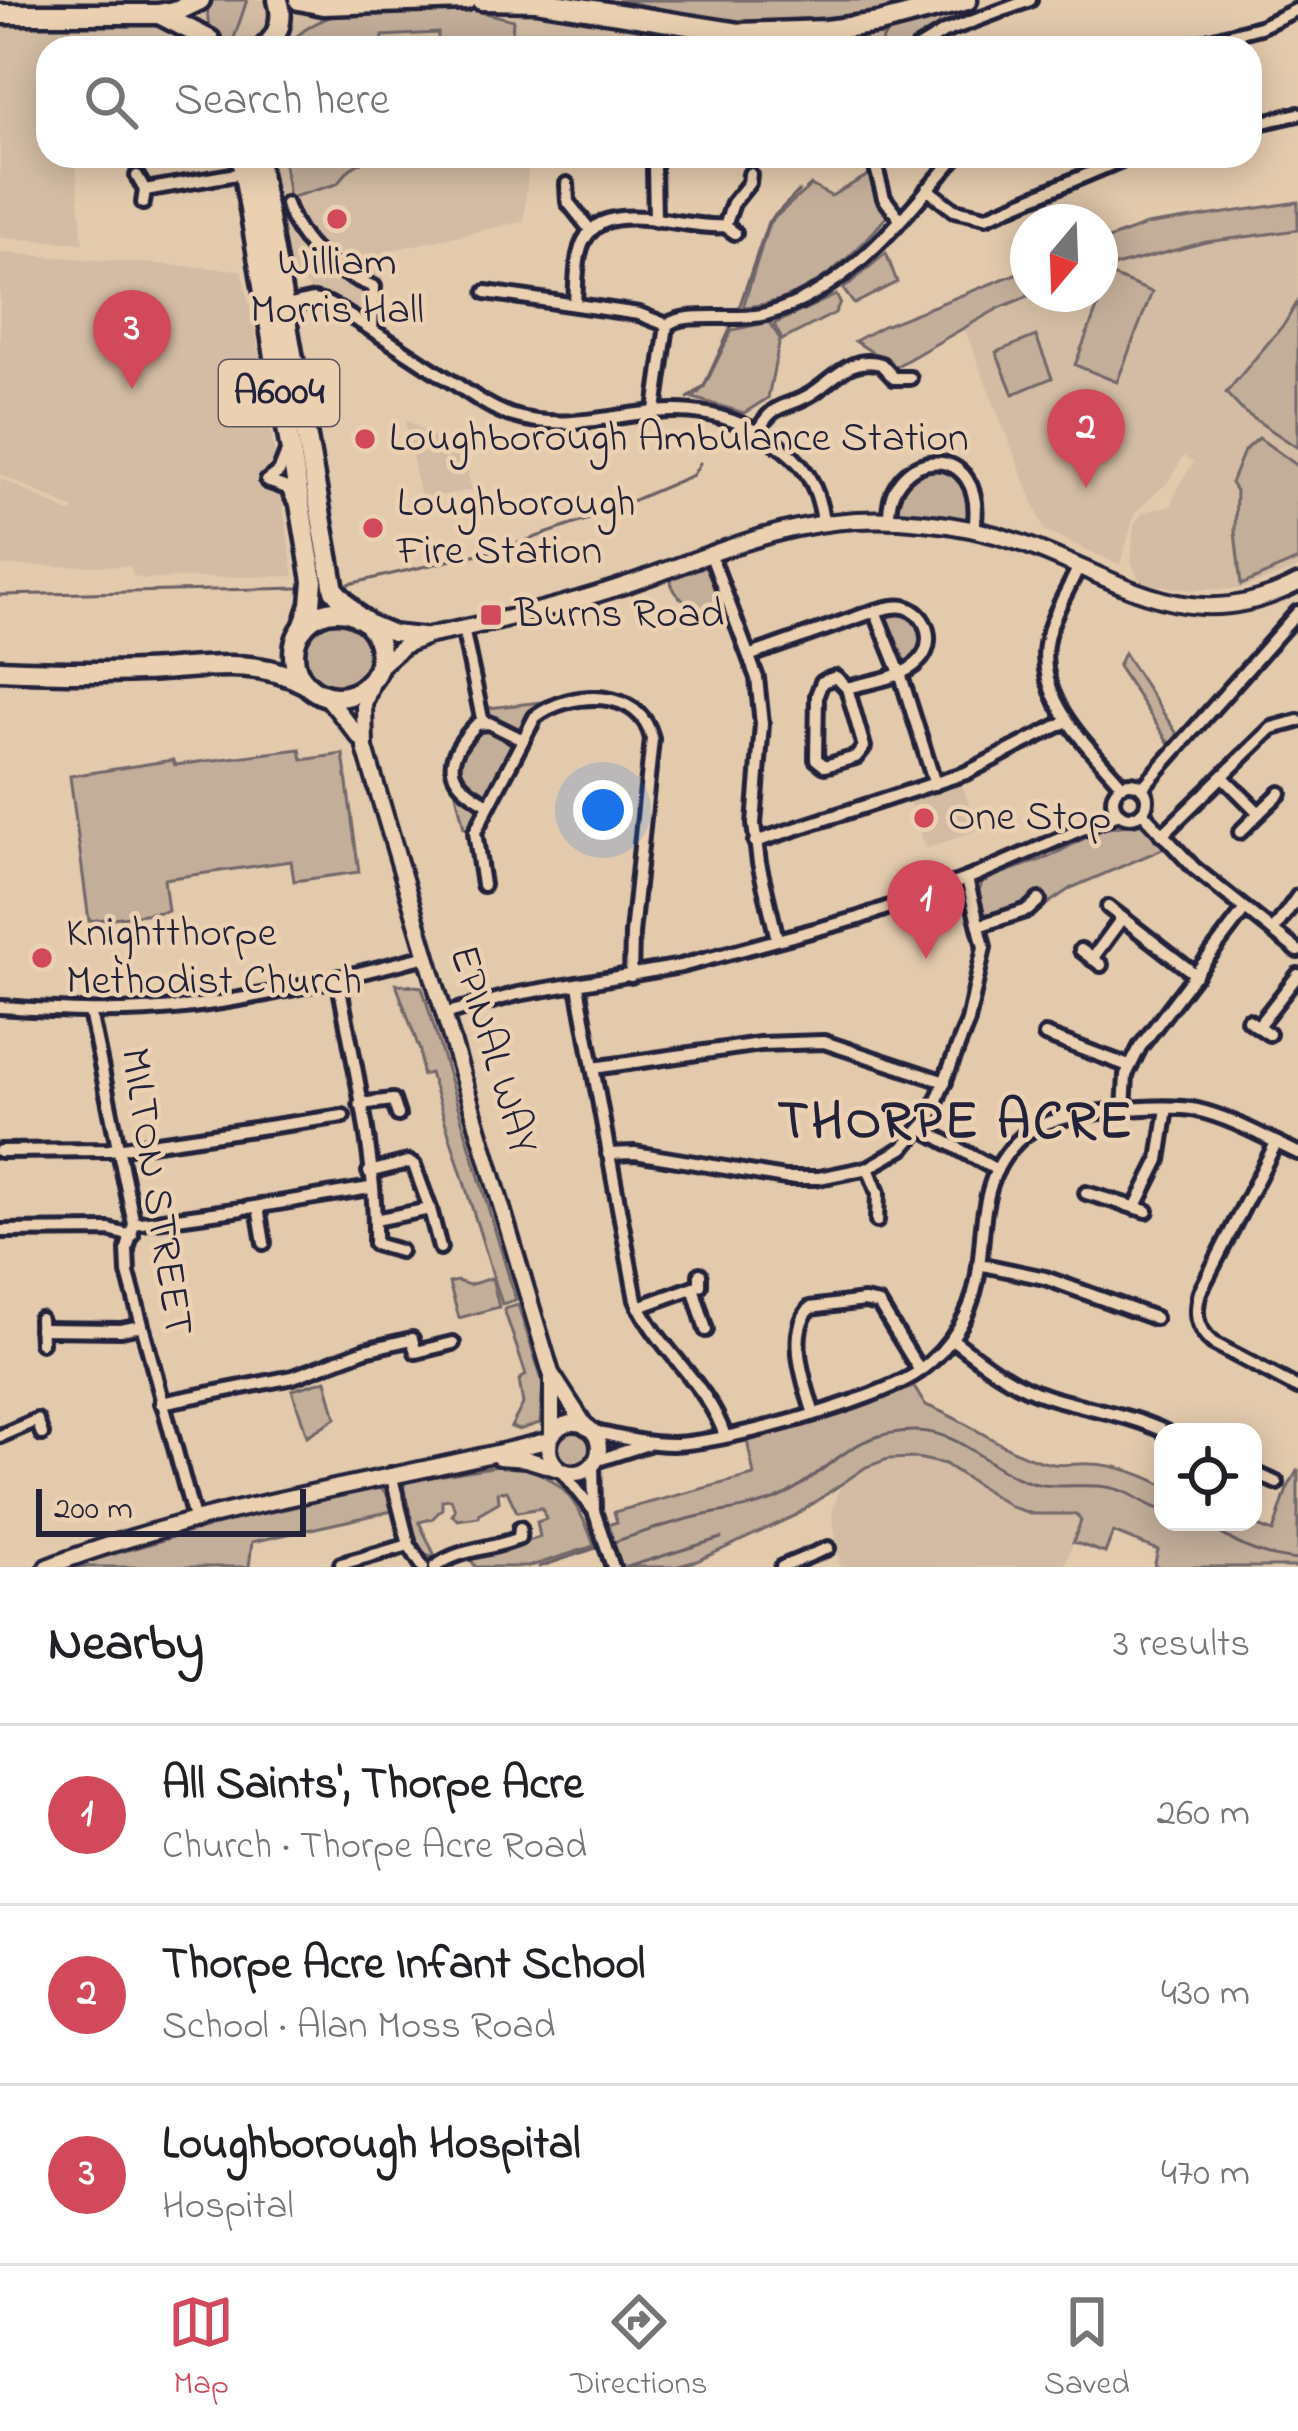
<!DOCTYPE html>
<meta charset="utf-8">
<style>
:root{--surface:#fff;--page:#f6f6f6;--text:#202124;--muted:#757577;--line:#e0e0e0;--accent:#d1495b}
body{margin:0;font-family:"Indie Flower",sans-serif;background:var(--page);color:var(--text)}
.controls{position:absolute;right:36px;bottom:36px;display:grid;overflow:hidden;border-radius:24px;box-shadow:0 6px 30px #0003}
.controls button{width:108px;height:108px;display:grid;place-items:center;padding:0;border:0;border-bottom:3px solid var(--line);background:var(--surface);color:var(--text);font:60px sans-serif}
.compass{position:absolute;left:1010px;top:204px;width:108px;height:108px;border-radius:50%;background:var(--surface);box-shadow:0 6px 30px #0003;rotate:199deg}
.scale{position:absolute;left:36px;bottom:30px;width:270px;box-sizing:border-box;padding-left:12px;border:6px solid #22223b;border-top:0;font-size:33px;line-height:42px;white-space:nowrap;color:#22223b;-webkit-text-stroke:9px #ebd1b2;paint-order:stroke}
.you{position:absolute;left:603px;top:810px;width:42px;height:42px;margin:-30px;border:9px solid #fff;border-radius:50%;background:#1a73e8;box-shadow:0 0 0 18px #1a73e833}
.badge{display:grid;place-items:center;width:78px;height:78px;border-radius:50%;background:var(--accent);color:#fff;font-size:39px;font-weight:700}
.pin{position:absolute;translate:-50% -99px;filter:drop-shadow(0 3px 6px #0008)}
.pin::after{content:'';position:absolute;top:63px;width:42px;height:36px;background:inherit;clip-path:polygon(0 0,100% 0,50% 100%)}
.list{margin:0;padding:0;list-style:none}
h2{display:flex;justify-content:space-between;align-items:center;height:156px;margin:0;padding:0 48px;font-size:51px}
h2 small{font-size:39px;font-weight:400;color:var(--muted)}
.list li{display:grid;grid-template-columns:78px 1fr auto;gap:36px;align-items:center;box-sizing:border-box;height:180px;padding:0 48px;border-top:3px solid var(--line)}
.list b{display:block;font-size:45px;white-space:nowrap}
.list p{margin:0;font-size:39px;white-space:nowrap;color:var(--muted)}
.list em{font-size:39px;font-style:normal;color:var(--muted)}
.icon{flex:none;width:66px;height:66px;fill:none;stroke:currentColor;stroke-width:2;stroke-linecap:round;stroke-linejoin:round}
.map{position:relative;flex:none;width:1298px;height:1567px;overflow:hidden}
.search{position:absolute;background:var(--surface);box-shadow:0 6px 30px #0003;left:36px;right:36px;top:36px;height:132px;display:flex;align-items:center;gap:30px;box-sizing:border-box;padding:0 42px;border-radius:36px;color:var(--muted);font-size:45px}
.sheet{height:696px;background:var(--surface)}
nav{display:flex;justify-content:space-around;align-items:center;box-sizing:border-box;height:168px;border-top:3px solid var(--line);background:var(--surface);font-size:33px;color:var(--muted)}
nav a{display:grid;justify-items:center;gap:6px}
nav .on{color:var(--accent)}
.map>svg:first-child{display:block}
.built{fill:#d3bca3}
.green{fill:#c3ae9a;stroke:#72686a;stroke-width:3}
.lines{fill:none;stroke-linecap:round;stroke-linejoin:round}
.stream{stroke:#6a6065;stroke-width:3}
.minor-casing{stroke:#22223b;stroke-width:20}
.tertiary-casing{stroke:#22223b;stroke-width:22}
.primary-casing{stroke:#22223b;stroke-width:27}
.minor{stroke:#ebd1b2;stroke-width:10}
.tertiary{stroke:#ebd1b2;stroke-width:14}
.primary{stroke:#ebd1b2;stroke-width:18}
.poi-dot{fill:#d1495b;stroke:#ebd1b2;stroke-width:4.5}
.labels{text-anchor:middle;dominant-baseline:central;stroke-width:9;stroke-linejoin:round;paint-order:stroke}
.shield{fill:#ebd1b2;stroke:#5e565f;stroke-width:3}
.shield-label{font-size:39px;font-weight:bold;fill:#22223b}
.poi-label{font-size:42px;fill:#22223b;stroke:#ebd1b2;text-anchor:start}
.street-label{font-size:42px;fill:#22223b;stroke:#ebd1b2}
.district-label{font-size:54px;font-weight:bold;letter-spacing:3px;fill:#22223b;stroke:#ebd1b2}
</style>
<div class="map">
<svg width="1298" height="1567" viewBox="0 0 1298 1567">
<rect width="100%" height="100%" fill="#e3caad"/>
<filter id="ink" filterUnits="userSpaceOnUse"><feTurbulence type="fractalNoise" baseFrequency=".00833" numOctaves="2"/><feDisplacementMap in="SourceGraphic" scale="24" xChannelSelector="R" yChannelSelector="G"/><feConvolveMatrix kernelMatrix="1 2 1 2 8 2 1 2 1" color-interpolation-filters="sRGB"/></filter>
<g filter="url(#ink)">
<g class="built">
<polygon points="182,0 941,0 829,23 737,25 647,11 651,48 48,48 48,156 75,156 83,243 0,238 0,8 74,3 165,7"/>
<polygon points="232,156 529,156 524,221 388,251 372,330 329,304 274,259"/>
<polygon points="1298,225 1298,568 1241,589 1191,590 1141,583 1131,562 1134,524 1143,512 1171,506 1179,484 1194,462 1184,456 1168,482 1135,513 1120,565 1044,530 963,325 1028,291 1028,294 1100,294 1100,266 1187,243"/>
<polygon points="0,253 241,270 253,318 294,576 143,579 134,576 130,566 0,566 0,478 71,513 74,509 0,474"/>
<polygon points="405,419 465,457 471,490 421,499"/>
<polygon points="961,782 978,830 926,849 909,800"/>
<polygon points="916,1458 945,1464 1033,1514 1076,1514 1081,1521 1064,1567 840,1567 832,1513 841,1485 877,1462"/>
</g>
<g class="green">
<path d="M210,0H247L231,47C212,37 203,21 210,0Z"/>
<polygon points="618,0 892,0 891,11 790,21 726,22"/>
<path d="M456,6L513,20L512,36L489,46L462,41V48H438V33L383,36L382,48H286C322,0 400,6 456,6Z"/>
<polygon points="968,6 985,12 914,48 797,48 804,39 886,30"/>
<polygon points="283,156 371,156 350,169 337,184 289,198"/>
<path d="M872,173L888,215C851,260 804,303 743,307L769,223L811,185L831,196Z"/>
<polygon points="1298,202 1298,230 1206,242 1100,270 1100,242 1146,225"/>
<polygon points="886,253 897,282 854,304 843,289"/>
<polygon points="1028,269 1028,294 1033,294 999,308 895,367 855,341 883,326"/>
<polygon points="1110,275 1152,292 1117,382 1075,365"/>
<polygon points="836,295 840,302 835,313 782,340 774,324"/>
<polygon points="1298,301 1298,448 1244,412 1226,393 1285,323"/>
<polygon points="769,322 780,339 768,398 744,413 693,398 704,387 732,330"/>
<polygon points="1036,336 1052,378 1013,394 996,352"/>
<polygon points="1259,438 1298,466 1298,560 1241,585 1235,532 1236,491 1231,483 1244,451"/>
<polygon points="945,464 972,482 974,530 899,511 894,488 904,475"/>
<path d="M700,565L714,572L724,608C698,614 673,602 669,574Z"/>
<polygon points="894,607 921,618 927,648 900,673 875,611"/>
<circle cx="338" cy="653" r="37"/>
<polygon points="1124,653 1181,740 1172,748 1118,666"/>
<polygon points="541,702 547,708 535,717 477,825 464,828 451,772 477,724 480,709"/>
<polygon points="300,749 302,760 343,754 359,872 294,881 291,861 164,879 168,911 89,921 70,776 173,760 175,765"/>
<polygon points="1141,823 1165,848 1071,888 1047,904 1035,900 1028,907 985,917 979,891 983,880 1049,857 1102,829"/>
<polygon points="396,984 422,987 516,1300 502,1304 430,1073 422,1075 420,1051"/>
<polygon points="492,1278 499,1307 459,1318 449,1283 457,1281 469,1285"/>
<polygon points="518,1305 543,1383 540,1423 519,1430 511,1427 523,1404 519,1380 526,1375 504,1309"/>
<polygon points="326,1380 336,1418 307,1436 292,1390"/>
<path d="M914,1387L925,1405C969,1420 1008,1456 1053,1464C1065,1466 1079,1463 1091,1464C1117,1465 1140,1473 1163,1485V1522H1247L1273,1532L1287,1489L1298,1469V1567H1154L1158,1550L1113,1532L1105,1553L1073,1542L1081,1521L1076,1514H1033L1011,1507L945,1464L917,1458L888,1459L866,1467L796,1515L697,1561L675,1567H622L607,1525L617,1522L614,1512L754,1475L747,1440Z"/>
<circle cx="573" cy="1449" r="19"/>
<path d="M511,1464C559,1474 580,1502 594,1546L528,1567H476L470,1559L465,1561L462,1558C487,1550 513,1547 540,1537L537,1522L546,1519L542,1508L517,1512L507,1491L498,1492L499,1502L480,1513L479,1517L458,1520L452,1515L455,1510L451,1499L442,1500V1509L432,1519L419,1522L436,1558L425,1555C411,1537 399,1504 405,1481Z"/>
<path d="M377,1486L388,1494L392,1511L252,1542L249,1567H69L250,1515C292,1511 334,1495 377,1486Z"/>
</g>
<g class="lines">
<g class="stream">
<polyline points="878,48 887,32"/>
<polyline points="737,314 768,222 799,191"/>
<polyline points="688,398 704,386 733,323"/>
<polyline points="349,584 504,548 592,518 693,475 700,463"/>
<polyline points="0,595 300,588"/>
<path d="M1204,1522C1235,1545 1259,1556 1298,1560"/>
<path d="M611,1543C640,1533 670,1523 700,1516C730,1509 760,1509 788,1493C836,1465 855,1430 917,1431C960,1432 985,1465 1023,1480C1055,1493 1090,1479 1122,1491C1137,1496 1147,1507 1163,1510"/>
<polyline points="539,1567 602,1546"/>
<polyline points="627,1567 721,1538"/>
</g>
<defs>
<g id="minor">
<polyline points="918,48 944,32 1030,0"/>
<polyline points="1180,48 1260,27 1298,9"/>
<polyline points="1250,125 1298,114"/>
<polyline points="873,156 884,198 900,219"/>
<polyline points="654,167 655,220"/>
<polyline points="137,176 145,190 143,203"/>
<polyline points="567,184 568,202 591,231"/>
<polyline points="927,189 954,210 986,217 1131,156"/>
<polyline points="145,190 248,172"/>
<path d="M286,204C302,249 333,271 374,287L372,330"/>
<polyline points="725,226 733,203 749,183 750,174"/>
<polyline points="486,292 639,314 667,325"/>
<path d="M575,303C576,288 576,270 579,255C592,189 681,231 725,226L735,233"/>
<path d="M282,307L314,300L329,304C372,328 412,357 454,383C472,395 490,408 510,415C601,444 670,375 771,440C803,461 818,483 823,522"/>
<path d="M655,410L667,325C687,310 738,322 766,314C850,291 902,217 957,156"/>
<path d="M757,433C774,400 785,410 811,394C834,380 850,355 881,364L894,378H910"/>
<polyline points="287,452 279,472 267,481 287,488 293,500"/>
<path d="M889,518C888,446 989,438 974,530"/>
<polyline points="710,553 757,678 762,724 754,824 759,863 777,939"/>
<path d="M1078,568C1069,588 1057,607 1050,628C1028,692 1084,741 1121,784"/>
<polyline points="463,628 483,723"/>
<polyline points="751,655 875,611 900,673 935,784"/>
<polygon points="836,677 847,688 864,747 856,757 825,766 816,759 817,695 822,682"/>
<path d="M847,688C868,682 904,678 919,661C936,644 928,613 904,607C894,605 884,609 875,611"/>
<polyline points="1223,777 1259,813 1240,832"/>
<circle cx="1130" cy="800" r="17"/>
<polyline points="1142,788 1298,612"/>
<path d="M487,803C444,780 442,760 477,724L489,723L521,739"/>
<polyline points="1142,812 1194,868 1298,951"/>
<polyline points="1259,813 1280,793"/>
<polyline points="1162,835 1272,728 1298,721"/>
<polyline points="755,842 966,773 1067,721"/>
<path d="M483,885L475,832L535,717C570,690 641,687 652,739L632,934L631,976"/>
<polyline points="1108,907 1196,975"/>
<polyline points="981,925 1028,910 1039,900"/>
<polyline points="1273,931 1298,896"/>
<polyline points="1081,950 1101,965"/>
<polyline points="1092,959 1122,918"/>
<path d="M338,977C353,1063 377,1156 375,1244L400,1251"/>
<path d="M578,986L636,1300C660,1352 707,1382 725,1436"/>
<path d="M0,1007C61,1011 122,1014 184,1007C265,998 347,976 427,956"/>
<polyline points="90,1012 134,1224 127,1249 128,1273 195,1522"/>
<polyline points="444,1014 518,994 681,966 859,918 967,879 1119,813"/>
<polyline points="1248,1020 1269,1034"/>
<polyline points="1258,1026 1298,975"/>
<polyline points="1045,1035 1129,1066"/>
<polyline points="593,1068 760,1044 824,1042 945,1082"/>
<polyline points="360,1104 393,1100 398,1115"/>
<polyline points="1124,1110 1126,1075 1140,1047 1245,909"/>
<polyline points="923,1129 997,1170"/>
<path d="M1276,1143L1200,1292C1194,1313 1196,1329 1213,1343L1298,1388"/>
<polyline points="0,1151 109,1150 343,1116"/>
<polyline points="608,1154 635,1153 785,1178 819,1178 868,1168 903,1148 930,1118 968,1021 984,947 967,879"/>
<polyline points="868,1168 878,1193 877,1221"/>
<polyline points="369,1172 408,1162 414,1165 430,1209 375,1220"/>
<polyline points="1086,1193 1147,1211"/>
<polyline points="258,1207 264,1243"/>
<polyline points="248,1208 370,1188"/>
<polyline points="1135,1208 1159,1160 1167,1108"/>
<polyline points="430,1209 440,1248"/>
<polyline points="134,1224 242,1209"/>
<polyline points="0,1231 109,1230 132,1236"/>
<polyline points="983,1265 1045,1278 1155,1318"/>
<polyline points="693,1287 706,1330"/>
<polyline points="639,1307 700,1285 700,1274"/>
<polyline points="40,1319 41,1343"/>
<polyline points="40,1329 121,1330 141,1326"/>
<path d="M952,1339C982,1362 1012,1386 1049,1397C1088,1409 1128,1414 1166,1432"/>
<polyline points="161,1403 293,1377 365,1350 412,1339 416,1352 453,1343"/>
<path d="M813,1411C804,1382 787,1333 810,1308L864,1301L879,1304L920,1371"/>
<path d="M591,1431C618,1437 645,1444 672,1444C726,1443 873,1402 917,1373C935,1360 949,1345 960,1326C990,1276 974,1226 994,1176C1002,1157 1017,1138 1035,1128C1063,1112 1165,1103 1197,1110C1232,1118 1266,1138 1298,1153"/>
<polyline points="0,1436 37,1420 42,1434"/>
<polyline points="595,1461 648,1444"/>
<polyline points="593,1463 594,1511 613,1567"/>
<polyline points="562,1471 594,1511"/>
<polyline points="1253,1472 1277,1483"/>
<polyline points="391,1474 409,1545 423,1567"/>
<polyline points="341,1564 409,1545"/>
<path d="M435,1567C460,1548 491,1550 519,1538L520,1528"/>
<polyline points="782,1567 828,1548"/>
</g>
<g id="tertiary">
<polyline points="365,621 393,633 422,636"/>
<path d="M376,670L403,646L427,636C501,621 577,603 648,577C748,541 813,510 923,522C956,525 990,532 1021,543C1122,579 1189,640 1298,583"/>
<polyline points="375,675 364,704 365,748 551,1373 586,1427"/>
<polyline points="326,696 360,738"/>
<polyline points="552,1378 552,1435"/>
<circle cx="574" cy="1448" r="25"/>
<polyline points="499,1457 526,1459 559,1469"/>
<path d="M47,1567C209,1504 383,1483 550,1440"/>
</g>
<g id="primary">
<polyline points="299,0 323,5 466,0"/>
<polyline points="481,0 536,1 739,33 826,30 879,23 967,0"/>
<polyline points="0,14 158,14 179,10 200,0"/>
<polyline points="161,15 210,40"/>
<path d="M264,48C279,35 284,19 278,0"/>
<polyline points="241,156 313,581 311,604 303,628"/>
<polyline points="257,156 334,590 359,618"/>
<circle cx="337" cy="654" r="43"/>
<path d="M0,670C46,672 94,673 141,671C199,669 253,655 306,684"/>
</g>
</defs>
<use href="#minor" class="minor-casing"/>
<use href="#tertiary" class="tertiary-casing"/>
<use href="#primary" class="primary-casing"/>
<use href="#minor" class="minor"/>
<use href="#tertiary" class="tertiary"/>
<use href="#primary" class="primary"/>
</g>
</g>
<g class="poi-dot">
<circle cx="337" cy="219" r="12"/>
<circle cx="365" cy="439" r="12"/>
<circle cx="373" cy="528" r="12"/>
<rect x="479" y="603" width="24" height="24" rx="6"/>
<circle cx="924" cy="818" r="12"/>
<circle cx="42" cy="958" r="12"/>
</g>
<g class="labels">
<rect class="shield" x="219" y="360" width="120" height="66" rx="9"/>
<g class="shield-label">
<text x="279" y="393">A6004</text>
</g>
<g class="poi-label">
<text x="337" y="263" text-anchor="middle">William<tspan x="337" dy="48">Morris Hall</tspan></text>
<text x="389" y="439">Loughborough Ambulance Station</text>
<text x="397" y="504">Loughborough<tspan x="397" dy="48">Fire Station</tspan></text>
<text x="515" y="615">Burns Road</text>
<text x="948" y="818">One Stop</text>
<text x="66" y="934">Knightthorpe<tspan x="66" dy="48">Methodist Church</tspan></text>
</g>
<g class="street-label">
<text transform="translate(492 1050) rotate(73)">EPINAL WAY</text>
<text transform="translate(155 1192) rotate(81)">MILTON STREET</text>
</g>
<g class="district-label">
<text x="956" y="1124">THORPE ACRE</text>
</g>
</g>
</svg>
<div class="controls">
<button><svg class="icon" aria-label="locate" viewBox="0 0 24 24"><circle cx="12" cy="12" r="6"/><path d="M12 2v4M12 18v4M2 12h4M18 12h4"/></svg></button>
</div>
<svg class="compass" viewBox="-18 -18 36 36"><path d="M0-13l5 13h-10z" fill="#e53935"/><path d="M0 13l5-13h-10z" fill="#757577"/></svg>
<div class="scale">200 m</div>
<div class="you"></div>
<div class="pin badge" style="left:926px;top:959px">1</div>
<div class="pin badge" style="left:1086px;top:488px">2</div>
<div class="pin badge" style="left:132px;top:389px">3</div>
<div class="search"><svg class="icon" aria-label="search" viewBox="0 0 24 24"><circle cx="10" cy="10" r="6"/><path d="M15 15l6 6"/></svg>Search here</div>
</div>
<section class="sheet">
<h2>Nearby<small>3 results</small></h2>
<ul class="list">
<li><span class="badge">1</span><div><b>All Saints', Thorpe Acre</b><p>Church · Thorpe Acre Road</p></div><em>260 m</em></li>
<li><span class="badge">2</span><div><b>Thorpe Acre Infant School</b><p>School · Alan Moss Road</p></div><em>430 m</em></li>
<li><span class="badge">3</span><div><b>Loughborough Hospital</b><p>Hospital</p></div><em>470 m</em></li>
</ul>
</section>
<nav>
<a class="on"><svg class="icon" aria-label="map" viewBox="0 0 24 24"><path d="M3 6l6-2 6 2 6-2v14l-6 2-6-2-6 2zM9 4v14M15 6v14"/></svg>Map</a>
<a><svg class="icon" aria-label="directions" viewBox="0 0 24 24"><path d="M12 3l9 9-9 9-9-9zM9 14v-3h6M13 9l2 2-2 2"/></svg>Directions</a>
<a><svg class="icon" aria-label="saved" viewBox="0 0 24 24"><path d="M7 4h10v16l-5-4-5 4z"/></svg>Saved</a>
</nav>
